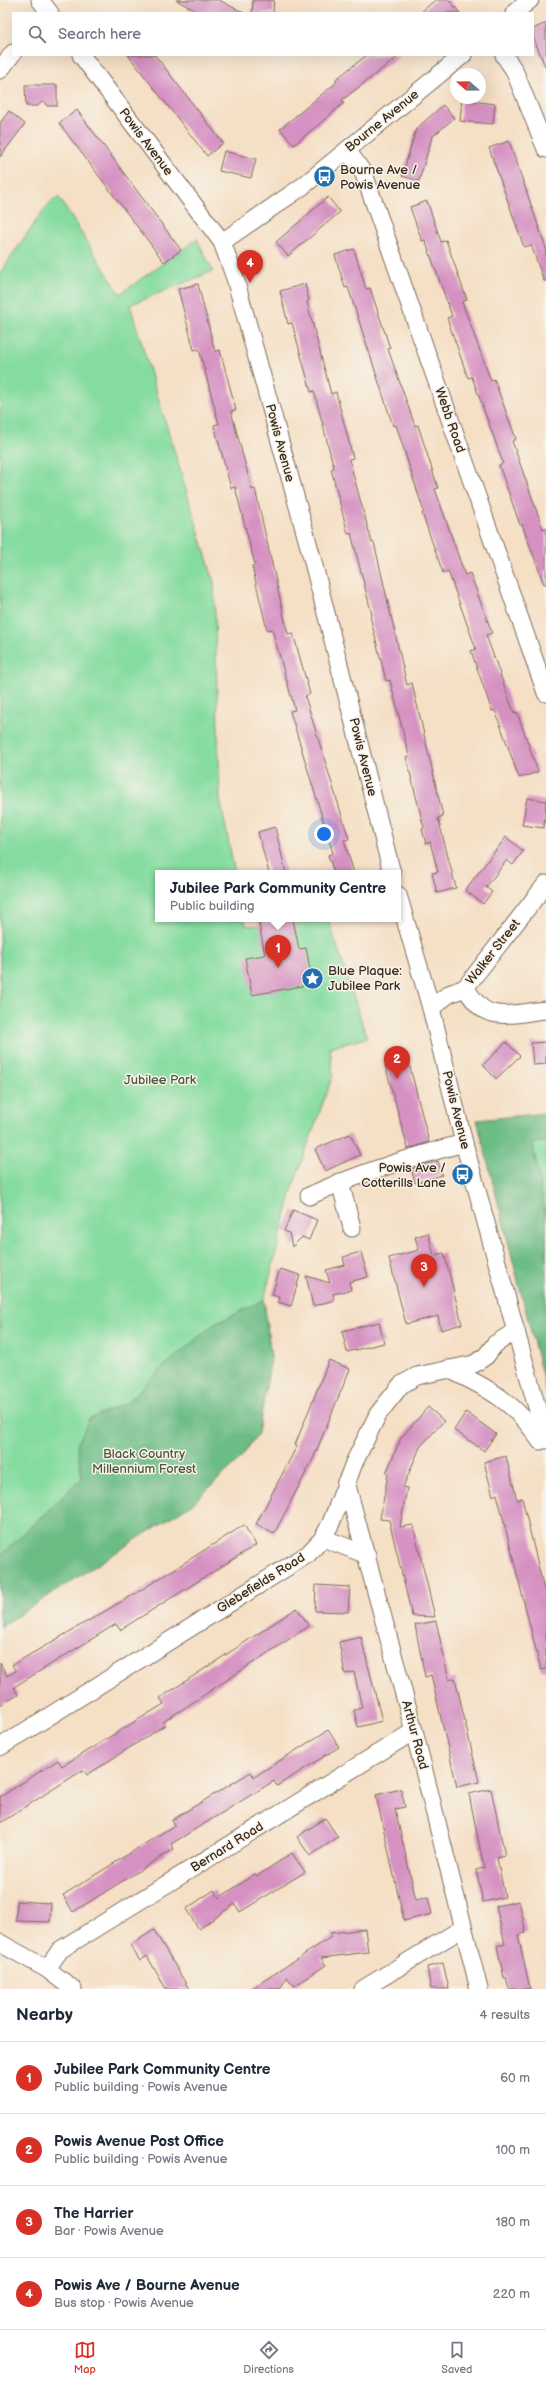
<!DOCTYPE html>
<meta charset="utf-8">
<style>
:root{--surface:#fff;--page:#f2f2f3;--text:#1f2937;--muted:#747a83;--line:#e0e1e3;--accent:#d93025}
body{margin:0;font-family:"Balsamiq Sans",sans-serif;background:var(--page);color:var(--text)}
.compass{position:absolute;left:450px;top:68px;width:36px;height:36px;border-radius:50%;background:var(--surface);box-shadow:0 4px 16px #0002;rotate:290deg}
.you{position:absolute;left:324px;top:834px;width:14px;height:14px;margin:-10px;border:3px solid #fff;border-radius:50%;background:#1a73e8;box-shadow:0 0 0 6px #1a73e833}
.badge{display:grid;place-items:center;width:26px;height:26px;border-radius:50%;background:var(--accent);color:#fff;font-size:13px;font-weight:700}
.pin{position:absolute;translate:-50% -33px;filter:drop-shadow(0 1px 2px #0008)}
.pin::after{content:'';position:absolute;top:21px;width:14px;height:12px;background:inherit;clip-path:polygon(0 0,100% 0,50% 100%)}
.popup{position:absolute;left:155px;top:870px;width:246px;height:52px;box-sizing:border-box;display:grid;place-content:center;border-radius:0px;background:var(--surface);filter:drop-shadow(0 1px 3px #0005);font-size:13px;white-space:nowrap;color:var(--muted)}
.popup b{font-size:15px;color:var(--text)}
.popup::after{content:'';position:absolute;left:50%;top:100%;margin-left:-8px;border:8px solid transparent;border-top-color:var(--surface)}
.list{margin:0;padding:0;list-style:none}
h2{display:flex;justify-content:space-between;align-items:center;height:52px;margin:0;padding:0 16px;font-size:17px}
h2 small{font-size:13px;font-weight:400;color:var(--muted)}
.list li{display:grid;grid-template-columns:26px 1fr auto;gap:12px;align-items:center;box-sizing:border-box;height:72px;padding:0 16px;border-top:1px solid var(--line)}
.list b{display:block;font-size:15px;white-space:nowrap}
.list p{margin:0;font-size:13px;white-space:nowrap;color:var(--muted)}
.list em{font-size:13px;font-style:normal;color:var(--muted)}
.icon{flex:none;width:22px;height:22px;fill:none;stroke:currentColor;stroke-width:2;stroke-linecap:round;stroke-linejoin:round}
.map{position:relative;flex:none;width:546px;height:1989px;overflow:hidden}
.search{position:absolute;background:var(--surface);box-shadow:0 4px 16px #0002;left:12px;right:12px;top:12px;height:44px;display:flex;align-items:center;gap:10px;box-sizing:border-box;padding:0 14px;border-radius:0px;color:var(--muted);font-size:15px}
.sheet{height:340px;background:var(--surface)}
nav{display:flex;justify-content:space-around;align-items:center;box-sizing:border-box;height:56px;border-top:1px solid var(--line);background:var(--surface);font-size:11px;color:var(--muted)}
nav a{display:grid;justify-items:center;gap:2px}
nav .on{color:var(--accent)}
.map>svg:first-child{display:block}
.green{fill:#85dca0;stroke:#60835f}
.forest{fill:#6cbc86;stroke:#547352}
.building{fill:#d591c2}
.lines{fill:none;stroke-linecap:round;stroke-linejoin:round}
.minor-casing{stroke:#7c6958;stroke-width:19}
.minor{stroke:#fff;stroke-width:17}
.labels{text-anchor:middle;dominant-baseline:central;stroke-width:3;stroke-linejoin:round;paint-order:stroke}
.street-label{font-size:13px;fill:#3b2a1e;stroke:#f7f3e8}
.poi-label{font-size:13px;fill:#3b2a1e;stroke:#f7f3e8;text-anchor:start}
.park-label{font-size:13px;fill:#4e563e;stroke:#f7f3e8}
</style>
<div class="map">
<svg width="546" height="1989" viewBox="0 0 546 1989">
<rect width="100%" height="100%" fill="#f7f3e8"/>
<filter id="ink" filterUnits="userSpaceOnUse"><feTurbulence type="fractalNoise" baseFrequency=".025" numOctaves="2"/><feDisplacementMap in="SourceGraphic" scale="8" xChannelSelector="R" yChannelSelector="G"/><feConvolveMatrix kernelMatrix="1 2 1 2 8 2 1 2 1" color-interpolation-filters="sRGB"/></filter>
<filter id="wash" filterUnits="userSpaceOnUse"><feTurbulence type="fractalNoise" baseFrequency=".012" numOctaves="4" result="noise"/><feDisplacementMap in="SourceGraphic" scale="16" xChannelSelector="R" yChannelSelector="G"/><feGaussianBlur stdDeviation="0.9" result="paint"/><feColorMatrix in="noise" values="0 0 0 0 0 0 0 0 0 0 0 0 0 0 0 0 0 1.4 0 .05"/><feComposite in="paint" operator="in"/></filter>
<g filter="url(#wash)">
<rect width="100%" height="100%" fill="#f5dfc5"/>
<g class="green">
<polygon points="58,196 120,294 197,239 213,271 130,305 214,582 220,800 235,873 158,873 158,919 245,919 246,926 329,921 367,1038 330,1047 333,1075 293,1186 264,1300 271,1358 258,1433 240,1459 0,1626 0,273 45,208"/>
<polygon points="546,1142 546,1260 533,1143"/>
</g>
<g class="forest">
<polygon points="546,1113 546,1142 533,1143 546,1221 546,1391 477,1120"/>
<polygon points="264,1300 271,1358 258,1433 240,1459 193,1503 0,1627 0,1556 82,1478 77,1445 89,1419 127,1402 164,1366 213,1325"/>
</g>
<g id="blocks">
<g class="building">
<polygon points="176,0 219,0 244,13 200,13"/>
<polygon points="253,0 274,0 273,13 252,13"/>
<polygon points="435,0 449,0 460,13 420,13"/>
<polygon points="546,23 546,68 533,37 533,29"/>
<polygon points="128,55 155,55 223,143 207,156"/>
<polygon points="367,55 400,55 342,100 344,103 294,145 280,129 337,82 335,80"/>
<polygon points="25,85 57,85 57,106 47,106 43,101 38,106 26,106"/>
<polygon points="462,100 495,104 493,124 460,121"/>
<polygon points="443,105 454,118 432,137 419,181 402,176 416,129"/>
<polygon points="77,110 181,250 164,262 59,123"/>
<polygon points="9,111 25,124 0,157 0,123"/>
<polygon points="509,141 546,248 546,281 544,281 531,245 524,247 489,148"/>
<polygon points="224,151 256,159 251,178 219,171"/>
<polygon points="328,197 340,212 288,256 276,242"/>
<polygon points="427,201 441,242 446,240 467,300 462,302 491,381 494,379 516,439 512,441 543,529 546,528 546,584 544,584 522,524 520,525 499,465 503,463 472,377 468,378 447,318 452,316 425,240 422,241 410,207"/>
<polygon points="354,249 366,289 370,288 390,348 388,349 415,426 418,425 438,488 435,489 465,575 470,573 492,633 486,635 514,713 517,712 538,772 519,778 495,710 492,711 471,651 476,649 448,571 443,573 422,513 424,512 396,425 393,426 348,287 345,288 335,255"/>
<polygon points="198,284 215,352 220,350 236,410 231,411 252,490 255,489 288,634 293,633 310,694 305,696 349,839 344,840 354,873 334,873 328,855 333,853 290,711 295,710 272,629 267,630 252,566 255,565 235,487 231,488 214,425 219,424 199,349 194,350 178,289"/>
<polygon points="305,284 309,301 307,302 331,394 336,392 353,458 349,459 372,543 374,542 407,685 412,683 443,816 438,818 456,888 437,893 432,873 438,872 430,842 426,844 422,829 424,828 406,757 409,756 390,680 386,681 370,616 372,615 351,533 348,534 331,469 334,468 314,391 311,392 292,323 288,324 280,291"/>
<polygon points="527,798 546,801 544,828 522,825"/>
<polygon points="275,827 286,873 269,873 258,832"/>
<polygon points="506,837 523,851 513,865 507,860 486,887 492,892 483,904 465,890"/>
<polygon points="258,919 293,919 299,949 306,948 313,984 252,995 245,958 265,955"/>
<polygon points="506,1042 520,1056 496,1079 483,1065"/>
<polygon points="546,1042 546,1064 533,1065 531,1043"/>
<polygon points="408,1059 429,1142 408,1149 385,1065"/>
<polygon points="350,1134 360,1155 325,1171 315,1149"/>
<polygon points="438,1161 442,1175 415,1183 411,1169"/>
<polygon points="293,1210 317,1220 309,1240 302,1237 292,1247 289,1233 284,1231"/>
<polygon points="428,1233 434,1255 444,1253 462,1324 441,1330 438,1316 406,1324 389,1258 419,1250 415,1237"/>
<polygon points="361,1252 368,1277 349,1282 351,1290 333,1294 334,1300 313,1306 306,1276 330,1283 326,1270 345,1265 343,1257"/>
<polygon points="280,1269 300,1275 291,1306 278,1302 279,1297 272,1295"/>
<polygon points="379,1322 384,1343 347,1352 342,1331"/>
<polygon points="329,1360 350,1369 313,1459 274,1534 256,1524 297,1446 295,1445"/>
<polygon points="428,1407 444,1421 420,1447 403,1487 407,1488 400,1527 413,1525 435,1617 412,1616 389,1520 380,1519 388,1474 386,1473 401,1438"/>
<polygon points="466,1412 496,1434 484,1451 454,1430"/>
<polygon points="506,1456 517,1500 522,1498 544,1590 546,1589 546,1669 541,1670 497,1494 493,1496 484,1462"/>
<polygon points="244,1525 256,1545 120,1630 116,1624 14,1687 18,1695 0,1705 0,1663 7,1676 16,1671 12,1665 138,1592"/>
<polygon points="316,1585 350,1587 348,1612 315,1611"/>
<polygon points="297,1608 309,1626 163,1722 165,1725 87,1775 83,1770 0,1823 0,1797 58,1760 62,1766 164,1704 160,1698"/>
<polygon points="436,1621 449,1680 455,1678 479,1782 457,1787 431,1675 425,1677 415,1625"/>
<polygon points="361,1637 382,1721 358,1727 354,1710 362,1708 354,1672 345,1674 339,1642"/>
<polygon points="328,1730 339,1747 277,1786 274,1781 171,1844 174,1849 73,1912 63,1895 175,1825 172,1820 251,1772 254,1777"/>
<polygon points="401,1789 405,1807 395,1809 416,1900 428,1897 432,1914 404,1921 376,1795"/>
<polygon points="491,1789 505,1856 497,1858 505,1897 483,1902 476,1870 484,1868 469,1794"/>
<polygon points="325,1818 338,1837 310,1856 297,1837"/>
<polygon points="292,1853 305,1872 240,1912 235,1904 199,1929 186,1909 214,1890 219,1898 255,1874 257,1876"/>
<polygon points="17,1901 51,1903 50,1922 16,1921"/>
<polygon points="519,1901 526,1933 518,1935 530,1989 509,1989 506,1977 504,1978 497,1946 505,1944 496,1906"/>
<polygon points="365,1929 368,1952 321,1958 326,1965 294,1986 287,1977 280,1989 251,1989 331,1937 331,1933"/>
<polygon points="154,1930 189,1989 166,1989 147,1956 140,1961 130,1945"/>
<polygon points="443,1963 449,1989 431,1989 427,1967"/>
</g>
</g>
</g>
<g filter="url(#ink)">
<use href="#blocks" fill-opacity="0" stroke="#7c6958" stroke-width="1"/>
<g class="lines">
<defs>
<g id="minor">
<polyline points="40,0 50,13"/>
<polyline points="514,13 530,0"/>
<polyline points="81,55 222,242 235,278 311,554 392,873"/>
<polyline points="504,55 514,70 546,149"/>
<polyline points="0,70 13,53"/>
<polyline points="347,150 364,174 546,693"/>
<polyline points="222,242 303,186 463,55"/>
<polyline points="398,895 431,1008 464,1143 546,1440"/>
<path d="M465,988C471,996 479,1009 489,1012C506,1018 529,1011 546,1010"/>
<polyline points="431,1008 449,994 465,988 546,884"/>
<polyline points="340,1182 352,1228"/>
<path d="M309,1196C359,1173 411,1157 464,1143"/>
<path d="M448,1369C487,1387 518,1404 540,1441"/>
<polyline points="346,1482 414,1731 479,1989"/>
<polyline points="323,1538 367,1555"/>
<polyline points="0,1747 308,1554 323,1538 331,1523 354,1463 378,1414 401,1385 417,1376 474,1364 486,1356 495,1344 516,1331"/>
<polyline points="0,1943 47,1969 73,1989"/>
<polyline points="47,1969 60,1950 414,1731"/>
<polyline points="363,1989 463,1928"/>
</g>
</defs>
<use href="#minor" class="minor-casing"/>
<use href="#minor" class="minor"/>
</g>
</g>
<defs>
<symbol id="bus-disc" viewBox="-11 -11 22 22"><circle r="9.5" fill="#1f6fb2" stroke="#f7f3e8"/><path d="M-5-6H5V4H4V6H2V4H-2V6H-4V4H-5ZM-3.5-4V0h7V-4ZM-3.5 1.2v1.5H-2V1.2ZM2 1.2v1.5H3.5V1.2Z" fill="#fff"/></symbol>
<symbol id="sight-disc" viewBox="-11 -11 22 22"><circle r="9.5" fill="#1f6fb2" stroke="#f7f3e8"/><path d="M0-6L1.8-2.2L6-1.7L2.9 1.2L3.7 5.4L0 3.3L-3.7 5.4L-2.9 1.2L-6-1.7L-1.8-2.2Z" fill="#fff"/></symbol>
</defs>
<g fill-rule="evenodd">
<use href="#bus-disc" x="312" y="164" width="25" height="25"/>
<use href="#sight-disc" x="300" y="966" width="25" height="25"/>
<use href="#bus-disc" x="450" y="1162" width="25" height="25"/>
</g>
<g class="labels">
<g class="street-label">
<text transform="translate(382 121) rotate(-39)">Bourne Avenue</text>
<text transform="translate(146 142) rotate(53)">Powis Avenue</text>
<text transform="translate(450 420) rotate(71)">Webb Road</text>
<text transform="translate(280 443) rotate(75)">Powis Avenue</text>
<text transform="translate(363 757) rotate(76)">Powis Avenue</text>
<text transform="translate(493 952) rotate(-52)">Walker Street</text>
<text transform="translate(456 1110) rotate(76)">Powis Avenue</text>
<text transform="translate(261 1583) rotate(-32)">Glebefields Road</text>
<text transform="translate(415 1735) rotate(75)">Arthur Road</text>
<text transform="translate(227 1847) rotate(-32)">Bernard Road</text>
</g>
<g class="poi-label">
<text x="340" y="170">Bourne Ave /<tspan x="340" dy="15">Powis Avenue</tspan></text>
<text x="328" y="971">Blue Plaque:<tspan x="328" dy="15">Jubilee Park</tspan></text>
<text x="446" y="1168" text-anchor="end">Powis Ave /<tspan x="446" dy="15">Cotterills Lane</tspan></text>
</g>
<g class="park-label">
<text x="160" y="1080">Jubilee Park</text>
<text x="144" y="1454">Black Country<tspan x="144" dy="15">Millennium Forest</tspan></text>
</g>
</g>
</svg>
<svg class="compass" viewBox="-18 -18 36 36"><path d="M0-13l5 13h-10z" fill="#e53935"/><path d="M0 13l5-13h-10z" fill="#747a83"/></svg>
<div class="you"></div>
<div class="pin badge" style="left:278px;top:968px">1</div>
<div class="popup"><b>Jubilee Park Community Centre</b>Public building</div>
<div class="pin badge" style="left:397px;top:1079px">2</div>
<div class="pin badge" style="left:424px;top:1287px">3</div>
<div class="pin badge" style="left:250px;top:283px">4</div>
<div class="search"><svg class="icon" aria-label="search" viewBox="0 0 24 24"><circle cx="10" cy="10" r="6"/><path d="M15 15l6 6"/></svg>Search here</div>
</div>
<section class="sheet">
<h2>Nearby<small>4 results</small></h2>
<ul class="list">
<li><span class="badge">1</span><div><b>Jubilee Park Community Centre</b><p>Public building · Powis Avenue</p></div><em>60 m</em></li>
<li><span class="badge">2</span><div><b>Powis Avenue Post Office</b><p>Public building · Powis Avenue</p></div><em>100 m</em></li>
<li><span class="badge">3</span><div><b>The Harrier</b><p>Bar · Powis Avenue</p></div><em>180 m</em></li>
<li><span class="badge">4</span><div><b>Powis Ave / Bourne Avenue</b><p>Bus stop · Powis Avenue</p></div><em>220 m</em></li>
</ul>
</section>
<nav>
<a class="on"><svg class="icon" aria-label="map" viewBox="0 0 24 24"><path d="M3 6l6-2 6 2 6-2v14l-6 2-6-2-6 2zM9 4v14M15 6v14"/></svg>Map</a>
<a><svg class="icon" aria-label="directions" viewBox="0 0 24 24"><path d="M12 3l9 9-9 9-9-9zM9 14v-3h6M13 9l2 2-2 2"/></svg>Directions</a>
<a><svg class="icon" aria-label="saved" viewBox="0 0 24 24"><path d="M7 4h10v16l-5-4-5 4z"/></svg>Saved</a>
</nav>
